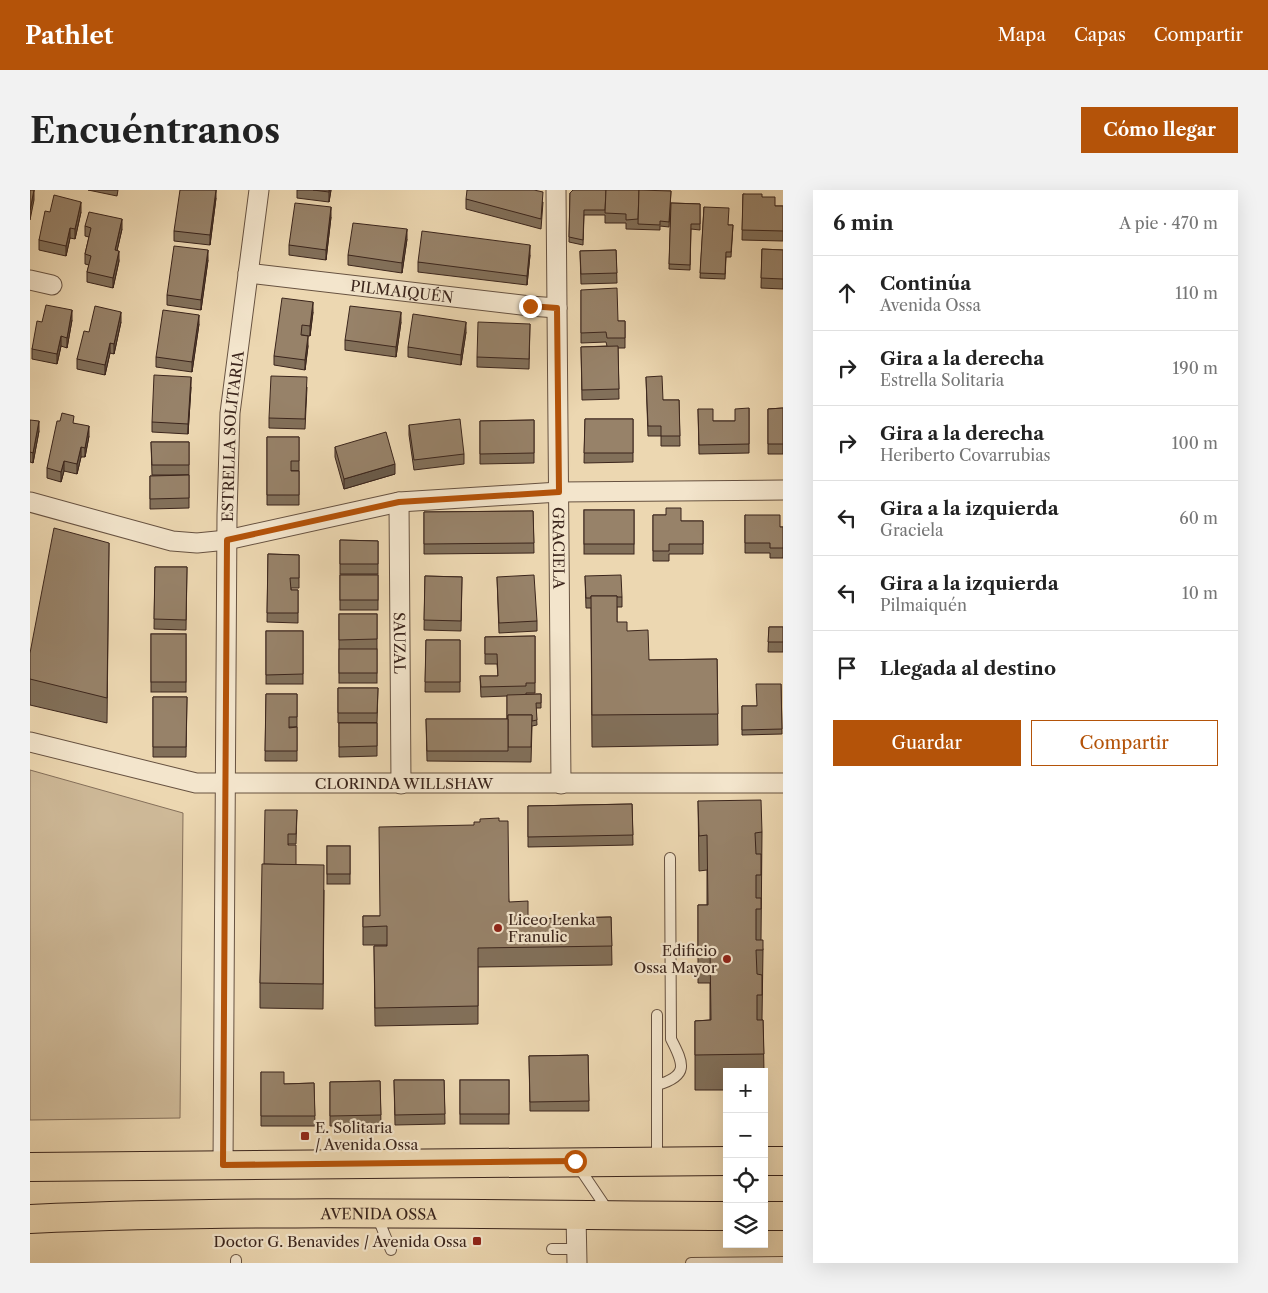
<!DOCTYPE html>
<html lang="es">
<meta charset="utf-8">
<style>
:root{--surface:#fff;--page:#f2f2f2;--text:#222;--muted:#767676;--line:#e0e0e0;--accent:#b45309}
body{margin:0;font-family:"Libre Caslon Text",serif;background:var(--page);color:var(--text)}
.controls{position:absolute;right:15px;bottom:15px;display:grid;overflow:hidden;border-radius:0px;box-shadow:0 5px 20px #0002}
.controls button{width:45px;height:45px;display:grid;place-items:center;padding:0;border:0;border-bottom:1px solid var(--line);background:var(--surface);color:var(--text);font:25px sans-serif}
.stop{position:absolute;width:15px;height:15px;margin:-11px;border:4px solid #b45309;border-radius:50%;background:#fff}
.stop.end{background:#b45309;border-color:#fff;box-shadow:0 1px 5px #0008}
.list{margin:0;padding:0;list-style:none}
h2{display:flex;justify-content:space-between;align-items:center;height:65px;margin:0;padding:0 20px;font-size:21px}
h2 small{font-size:16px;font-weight:400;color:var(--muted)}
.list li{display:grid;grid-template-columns:32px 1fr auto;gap:15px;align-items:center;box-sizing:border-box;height:75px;padding:0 20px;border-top:1px solid var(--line)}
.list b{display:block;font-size:19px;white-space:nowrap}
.list p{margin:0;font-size:16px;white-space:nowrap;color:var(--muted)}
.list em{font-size:16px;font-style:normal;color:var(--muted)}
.actions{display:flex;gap:10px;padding:15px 20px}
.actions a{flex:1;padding:11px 0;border:1px solid var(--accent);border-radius:0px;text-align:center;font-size:18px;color:var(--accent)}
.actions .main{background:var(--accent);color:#fff}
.icon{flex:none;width:28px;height:28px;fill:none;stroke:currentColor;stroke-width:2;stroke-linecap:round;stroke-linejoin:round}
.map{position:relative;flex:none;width:753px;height:1073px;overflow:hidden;border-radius:0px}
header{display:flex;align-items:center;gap:30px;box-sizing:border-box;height:70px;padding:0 25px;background:var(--accent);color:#fff}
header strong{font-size:24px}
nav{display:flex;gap:28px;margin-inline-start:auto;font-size:18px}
.intro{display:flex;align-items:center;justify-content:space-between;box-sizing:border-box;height:120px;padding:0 30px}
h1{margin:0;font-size:35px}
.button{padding:12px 22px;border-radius:0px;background:var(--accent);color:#fff;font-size:18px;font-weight:700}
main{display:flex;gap:30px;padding:0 30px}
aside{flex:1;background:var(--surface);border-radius:0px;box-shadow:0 5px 20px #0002}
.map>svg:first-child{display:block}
.green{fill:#ceb998;stroke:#846f5a}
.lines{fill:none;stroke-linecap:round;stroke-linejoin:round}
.lane-casing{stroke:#675241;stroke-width:12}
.street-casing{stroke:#675241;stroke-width:21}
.primary-casing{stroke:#3b251c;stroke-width:30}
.lane{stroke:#f3e5cc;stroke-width:10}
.street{stroke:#f3e5cc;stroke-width:19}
.primary{stroke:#ecd7b1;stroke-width:28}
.wall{fill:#82705a;stroke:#3b251c}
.shaded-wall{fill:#6a5b4a;stroke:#3b251c}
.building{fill:#978269;stroke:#3b251c}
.route{stroke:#b45309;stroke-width:6}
.poi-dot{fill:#8f2418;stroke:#f3e5cc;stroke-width:2}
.labels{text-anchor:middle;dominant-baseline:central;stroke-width:4.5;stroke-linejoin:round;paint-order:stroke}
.street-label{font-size:15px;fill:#3b251c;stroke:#f3e5cc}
.poi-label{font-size:15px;fill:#3b251c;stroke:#f3e5cc;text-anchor:start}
</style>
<header>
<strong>Pathlet</strong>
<nav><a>Mapa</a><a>Capas</a><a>Compartir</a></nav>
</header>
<div class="intro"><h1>Encuéntranos</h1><a class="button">Cómo llegar</a></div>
<main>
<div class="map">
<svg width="753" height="1073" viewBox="0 0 753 1073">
<rect width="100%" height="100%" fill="#ecd7b1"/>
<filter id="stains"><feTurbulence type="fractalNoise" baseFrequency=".004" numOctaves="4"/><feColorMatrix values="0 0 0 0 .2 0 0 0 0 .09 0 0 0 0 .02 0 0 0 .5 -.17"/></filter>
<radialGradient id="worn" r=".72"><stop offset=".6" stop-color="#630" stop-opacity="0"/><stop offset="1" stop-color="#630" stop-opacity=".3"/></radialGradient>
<polygon class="green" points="0,580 153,623 150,928 0,930"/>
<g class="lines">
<defs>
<g id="lane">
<path d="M627,895C659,886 654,874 641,849L640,668"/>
<polyline points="627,971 627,825"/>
<polyline points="548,976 579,1022"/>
<polyline points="347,1026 361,1060"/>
<polyline points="522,1059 547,1059"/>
<polyline points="206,1070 206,1073"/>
<polyline points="661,1073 753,1072"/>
</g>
<g id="street">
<path id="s1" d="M526,0L531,594"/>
<path id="s2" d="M218,83L500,116L527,118"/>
<polyline points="0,90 22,95"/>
<polyline points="0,312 142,351 167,353 197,350 369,312 529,302 753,300"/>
<path id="s3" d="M369,312L371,594"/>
<path id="s4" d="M0,552L166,593H753"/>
<path id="s5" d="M193,975L197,325L200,223L229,0"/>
<polyline points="546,1026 547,1073"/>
</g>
<g id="primary">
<polyline points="734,971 753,971"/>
<polyline points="0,977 697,971"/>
<polyline points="734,1026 753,1026"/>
<path id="s6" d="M0,1029C232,1019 464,1025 697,1026"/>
</g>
</defs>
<use href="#lane" class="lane-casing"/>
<use href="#street" class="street-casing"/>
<use href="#primary" class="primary-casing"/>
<use href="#lane" class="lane"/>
<use href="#street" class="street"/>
<use href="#primary" class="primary"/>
</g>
<g class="wall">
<polygon points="58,0 88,0 87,6"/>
<polygon points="267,0 301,0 299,12 267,8"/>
<polygon points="641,1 639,37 630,36 630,40 596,39 596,33 575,33 575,25 554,25 553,55 539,52 540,3"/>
<polygon points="713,4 732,7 745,16 753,16 753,51 712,50"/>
<polygon points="186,8 180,55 144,51 144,41"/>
<polygon points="436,9 513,12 511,39 436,19"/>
<polygon points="641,13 670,14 670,40 661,39 660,80 639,79"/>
<polygon points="674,17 698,35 703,35 701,67 696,67 695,89 670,88"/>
<polygon points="20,22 51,22 45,49 40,48 36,66 9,60 9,50"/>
<polygon points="301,27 296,70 259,65 259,55"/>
<polygon points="55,36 92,39 87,60 89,71 83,98 57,92 57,82 59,75 55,74 55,64 59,47 55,46"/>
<polygon points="377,49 372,83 318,75 318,65"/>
<polygon points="732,59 753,60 753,99 731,98"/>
<polygon points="586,60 587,93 551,94 550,61"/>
<polygon points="500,65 497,95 388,82 388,72"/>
<polygon points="178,70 171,120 137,115 137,105"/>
<polygon points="551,100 588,131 595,131 595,158 588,158 589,209 552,210 551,157 577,156 576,152 551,153"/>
<polygon points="283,122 280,146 272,145 278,156 275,180 244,175 244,166"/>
<polygon points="42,130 37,158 31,156 27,174 2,169 2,159 12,132"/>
<polygon points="91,132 84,164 80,163 75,185 47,179 47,169 59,142"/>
<polygon points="371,132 366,167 315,160 315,150"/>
<polygon points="169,134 162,182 126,177 126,167"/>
<polygon points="500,134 499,179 447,177 447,167"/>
<polygon points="436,142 431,175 378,167 378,157"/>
<polygon points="616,187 633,210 649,210 650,256 631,256 631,246 618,246"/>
<polygon points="161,197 158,244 122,242 122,232"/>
<polygon points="277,197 275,239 239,238 239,228"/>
<polygon points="719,218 719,263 669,264 668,219 683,231 705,231"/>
<polygon points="753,218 753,264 738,264 738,219"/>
<polygon points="555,229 603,229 603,272 554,273"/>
<polygon points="0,230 9,241 3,273 0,272"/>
<polygon points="504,230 504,273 450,274 450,231"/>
<polygon points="44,233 59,246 55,267 51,267 47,284 34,281 31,292 17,288 17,278"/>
<polygon points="379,235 434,264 434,274 384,280 379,245"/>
<polygon points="237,247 269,247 269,281 261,281 269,281 269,315 237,315"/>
<polygon points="121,252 159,252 159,285 122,285"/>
<polygon points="305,257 365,284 314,299 305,267"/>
<polygon points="159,285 159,318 120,319 120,286"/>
<rect x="554" y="320" width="50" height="44"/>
<polygon points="503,321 504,363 394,364 394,322"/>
<polygon points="623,325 636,325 651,331 673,331 673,364 639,364 639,371 623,371"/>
<polygon points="715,325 750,337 753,337 753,368 740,368 740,363 715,363"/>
<polygon points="310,350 348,351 348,384 310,384"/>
<polygon points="79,353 77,533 0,515 0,463"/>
<polygon points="238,364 269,365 269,398 261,398 261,400 268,400 268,433 237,432"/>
<polygon points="125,377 157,377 156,440 124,439"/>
<rect x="310" y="385" width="38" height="35"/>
<polygon points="395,386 432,387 431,441 394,440"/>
<polygon points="555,386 592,407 592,417 587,417 587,432 597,441 619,470 687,469 688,555 562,557 561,418 556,418"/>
<polygon points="467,387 507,431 507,441 469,443"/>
<rect x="309" y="424" width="38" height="69"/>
<polygon points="739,437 753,437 753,462 738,462"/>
<rect x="236" y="441" width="37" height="53"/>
<rect x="121" y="444" width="35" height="58"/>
<polygon points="505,446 505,503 496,503 496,504 511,504 511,518 506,518 507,535 502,536 501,572 397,571 396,529 477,529 477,506 451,507 450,486 468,486 467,474 455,474 455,447"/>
<polygon points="396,450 430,450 430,502 395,502"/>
<polygon points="751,494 752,544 712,545 712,516 727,516"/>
<polygon points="308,498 348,498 347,533 308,533"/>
<polygon points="236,504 267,504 267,537 259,537 259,538 267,537 267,571 235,571"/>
<polygon points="123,507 157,507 156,567 123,567"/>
<polygon points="309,533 347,533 347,566 309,567"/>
<polygon points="668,611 732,642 731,750 733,760 732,830 733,830 734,882 697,882 697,900 665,900 665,831 680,830 680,793 668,793 668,715 677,715 677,680 669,681"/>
<polygon points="602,614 603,655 498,657 498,616"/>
<polygon points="267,620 266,654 258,654 266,675 294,700 293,819 230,818 230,793 234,674"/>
<polygon points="469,631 479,712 498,729 581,727 582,775 448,777 448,834 345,836 344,756 357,756 357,755 333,755 333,726 350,726 444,635"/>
<rect x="297" y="656" width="23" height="38"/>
<polygon points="558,865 559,921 500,921 499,866"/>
<polygon points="231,882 254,894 284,893 285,936 231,936"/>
<polygon points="364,890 414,890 415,934 365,935"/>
<rect x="430" y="890" width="49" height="44"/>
<polygon points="350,891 351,935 300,936 300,892"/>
</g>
<g class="shaded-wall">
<polygon points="4,0 4,10 0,30 0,20"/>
<polygon points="186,0 186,8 180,55 180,45"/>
<polygon points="299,0 301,0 299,12"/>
<polygon points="51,12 51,22 45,49 45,39"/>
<polygon points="301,17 301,27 296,70 296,60"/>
<polygon points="92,29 92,39 85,70 85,60"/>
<polygon points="40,38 40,48 36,66 36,56"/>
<polygon points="377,39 377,49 372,83 372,73"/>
<polygon points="500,55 500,65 497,95 497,86"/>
<polygon points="178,60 178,70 171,120 171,110"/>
<polygon points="89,61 89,71 83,98 83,88"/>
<polygon points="283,112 283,122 280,146 280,136"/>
<polygon points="42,120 42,130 37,158 37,148"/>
<polygon points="91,122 91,132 84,164 84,154"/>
<polygon points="371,122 371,132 366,167 366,157"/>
<polygon points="169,125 169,134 162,182 162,172"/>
<polygon points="436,132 436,142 431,175 431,165"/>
<polygon points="31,146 31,156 27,174 27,164"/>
<polygon points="278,146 278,156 275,180 275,170"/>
<polygon points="80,153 80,163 75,185 75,175"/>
<polygon points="161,187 161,197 158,244 158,234"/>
<polygon points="9,231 9,241 3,273 3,263"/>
<polygon points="59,236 59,246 55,267 55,258"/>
<polygon points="51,257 51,267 47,284 47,274"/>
<polygon points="34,271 34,281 31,292 31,282"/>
<polygon points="365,274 365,284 314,299 314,289"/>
</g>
<g class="building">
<polygon points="0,0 4,0 0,20"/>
<polygon points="150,0 186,0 180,45 144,41"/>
<polygon points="283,0 299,0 299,2"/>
<polygon points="437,0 504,0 513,2 511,29 436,9"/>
<polygon points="543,0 576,0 575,20 554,20 553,50 539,47 540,3"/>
<polygon points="576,0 609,0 608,29 596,30 596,24 575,23"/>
<polygon points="609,0 641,1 639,32 630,31 630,35 608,34"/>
<polygon points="713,4 732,4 732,7 745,7 745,16 753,16 753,41 712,40"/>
<polygon points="24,5 51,12 45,39 40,38 36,56 9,50 15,21 20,22"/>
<polygon points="265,13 301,17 296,60 259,55"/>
<polygon points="641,13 670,14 670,34 661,34 660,75 639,74"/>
<polygon points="674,17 699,18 698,35 703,35 701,62 696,62 695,84 670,83"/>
<polygon points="59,22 92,29 85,60 89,61 83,88 57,82 61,66 55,64 61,38 55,36"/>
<polygon points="323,33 377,39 372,73 318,65"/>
<polygon points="392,41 500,55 497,86 388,72"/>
<polygon points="144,56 178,60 171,110 137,105"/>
<polygon points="732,59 753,60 753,89 731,88"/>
<polygon points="586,60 587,83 551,84 550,61"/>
<polygon points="587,98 588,131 595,131 595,148 577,148 576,142 551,143 551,100"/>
<polygon points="252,108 283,112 280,136 272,135 271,145 278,146 275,170 244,166"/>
<polygon points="16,115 42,120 37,148 31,146 27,164 2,159 7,131 12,132"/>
<polygon points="65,116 91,122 84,154 80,153 75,175 47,169 54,141 59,142"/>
<polygon points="320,116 371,122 366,157 315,150"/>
<polygon points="133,120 169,125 162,172 126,167"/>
<polygon points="383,124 436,132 431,165 378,157"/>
<polygon points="448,132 500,134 499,169 447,167"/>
<polygon points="588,156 589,199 552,200 551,157"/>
<polygon points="124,185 161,187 158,234 122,232"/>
<polygon points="241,186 277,187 275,229 239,228"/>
<polygon points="632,186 633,210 649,210 650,246 631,246 631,236 618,236 616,187"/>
<polygon points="719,218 719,254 669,255 668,219 683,219 683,231 705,231 705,219"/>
<polygon points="753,218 753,254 738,254 738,219"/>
<polygon points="32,223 44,226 43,233 59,236 55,258 51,257 47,274 34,271 31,282 17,278 27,231 30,231"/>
<polygon points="430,229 434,264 384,270 379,235"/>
<polygon points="555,229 603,229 603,263 554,263"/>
<polygon points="0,230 9,231 3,263 0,262"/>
<polygon points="504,230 504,263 450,264 450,231"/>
<polygon points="356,242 365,274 314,289 305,257"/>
<polygon points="237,247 269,247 269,271 261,271 261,281 269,281 269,305 237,305"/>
<polygon points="121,252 159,252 159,275 122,275"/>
<polygon points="159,285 159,308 120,309 120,286"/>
<polygon points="636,318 651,318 651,331 673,331 673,354 639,354 639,361 623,361 623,325 636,325"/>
<rect x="554" y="320" width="50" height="34"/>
<polygon points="503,321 504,353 394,354 394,322"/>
<polygon points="715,325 750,325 750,337 753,337 753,358 740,358 740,353 715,353"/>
<polygon points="24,338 79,353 77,508 0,489 0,463"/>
<polygon points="310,350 348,351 348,374 310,374"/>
<polygon points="238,364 269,365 269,388 260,388 261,400 268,400 268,423 237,423"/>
<polygon points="125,377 157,377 156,430 124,429"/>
<rect x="310" y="385" width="38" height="25"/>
<polygon points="504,385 507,431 469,433 467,387"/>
<polygon points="591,385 592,407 587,407 587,406 561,406 561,408 556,408 555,386"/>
<polygon points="395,386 432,387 431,431 394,430"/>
<polygon points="561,406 587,406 587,432 597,432 597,441 618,440 619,470 687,469 688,524 562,525"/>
<polygon points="309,424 347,424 347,449 309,450"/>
<polygon points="739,437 753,437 753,452 738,452"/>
<polygon points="236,441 273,441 273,484 236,485"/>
<rect x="121" y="444" width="35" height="48"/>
<polygon points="505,446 505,493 496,493 496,496 451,497 450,486 468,486 467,464 455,464 455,447"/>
<polygon points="396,450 430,450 430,492 395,492"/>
<rect x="309" y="459" width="38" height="24"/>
<polygon points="726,494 751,494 752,539 712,540 712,516 727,516"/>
<polygon points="308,498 348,498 347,523 308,523"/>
<polygon points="236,504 267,504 267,527 259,527 259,538 267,537 267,561 235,561"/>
<polygon points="511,504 511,513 506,513 507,530 502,531 502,525 478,525 478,529 477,529 477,505"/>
<polygon points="123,507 157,507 156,557 123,557"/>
<polygon points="478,525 502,525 501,557 478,557"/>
<polygon points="396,529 478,529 478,561 397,561"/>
<polygon points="309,533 347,533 347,556 309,557"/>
<polygon points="731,610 732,642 725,643 726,664 731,664 731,685 726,685 726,708 731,708 731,719 726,719 726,750 733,750 733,760 726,760 727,784 732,785 732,805 727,805 727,830 733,830 734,864 665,865 665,831 681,830 680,758 668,758 668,715 678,715 677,645 669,646 668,611"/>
<polygon points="602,614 603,645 498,647 498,616"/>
<polygon points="235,620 267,620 266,644 258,644 258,655 266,655 266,675 234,674"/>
<polygon points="469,628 469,631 478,631 479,712 498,711 498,729 581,727 582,756 448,758 448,816 345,818 344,756 357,756 357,736 333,737 333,726 350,726 349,637 444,635 444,632 450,632 450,629"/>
<rect x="297" y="656" width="23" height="28"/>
<polygon points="232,674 294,675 293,794 230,793"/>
<polygon points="558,865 559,911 500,912 499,866"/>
<polygon points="231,882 254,882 254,894 284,893 285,926 231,926"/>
<polygon points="364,890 414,890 415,924 365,925"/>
<rect x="430" y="890" width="49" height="34"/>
<polygon points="350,891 351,925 300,926 300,892"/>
</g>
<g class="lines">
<polyline class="route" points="500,116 527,118 529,302 369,312 197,350 193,975 545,971"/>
</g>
<g class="poi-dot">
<circle cx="468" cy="738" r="5"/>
<circle cx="697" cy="769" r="5"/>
<rect x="270" y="941" width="10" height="10" rx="2.5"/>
<rect x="442" y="1046" width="10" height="10" rx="2.5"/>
</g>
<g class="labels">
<g class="street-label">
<text stroke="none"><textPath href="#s2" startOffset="155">PILMAIQUÉN</textPath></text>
<text stroke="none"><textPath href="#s5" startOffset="729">ESTRELLA SOLITARIA</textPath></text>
<text stroke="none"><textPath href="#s1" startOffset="358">GRACIELA</textPath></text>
<text stroke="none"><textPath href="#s3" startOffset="141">SAUZAL</textPath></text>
<text stroke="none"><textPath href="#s4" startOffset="379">CLORINDA WILLSHAW</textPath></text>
<text stroke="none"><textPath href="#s6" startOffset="349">AVENIDA OSSA</textPath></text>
</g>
<g class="poi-label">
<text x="478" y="729">Liceo Lenka<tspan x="478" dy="17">Franulic</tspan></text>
<text x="687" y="760" text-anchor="end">Edificio<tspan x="687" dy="17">Ossa Mayor</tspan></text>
<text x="285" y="937">E. Solitaria<tspan x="285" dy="17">/ Avenida Ossa</tspan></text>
<text x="437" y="1051" text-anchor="end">Doctor G. Benavides / Avenida Ossa</text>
</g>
</g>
<rect width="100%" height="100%" filter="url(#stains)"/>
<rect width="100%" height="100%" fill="url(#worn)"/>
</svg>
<div class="controls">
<button>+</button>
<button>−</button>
<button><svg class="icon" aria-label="locate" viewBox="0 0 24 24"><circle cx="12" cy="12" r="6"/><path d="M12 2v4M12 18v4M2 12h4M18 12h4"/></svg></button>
<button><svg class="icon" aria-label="layers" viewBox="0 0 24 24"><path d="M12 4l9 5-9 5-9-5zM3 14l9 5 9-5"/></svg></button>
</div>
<div class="stop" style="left:545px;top:971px"></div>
<div class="stop end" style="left:500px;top:116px"></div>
</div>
<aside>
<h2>6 min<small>A pie · 470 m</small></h2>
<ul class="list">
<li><svg class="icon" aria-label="ahead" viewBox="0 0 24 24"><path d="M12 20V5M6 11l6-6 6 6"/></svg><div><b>Continúa</b><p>Avenida Ossa</p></div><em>110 m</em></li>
<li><svg class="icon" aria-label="right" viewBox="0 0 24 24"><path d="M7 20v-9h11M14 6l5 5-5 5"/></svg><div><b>Gira a la derecha</b><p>Estrella Solitaria</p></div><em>190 m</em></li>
<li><svg class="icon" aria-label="right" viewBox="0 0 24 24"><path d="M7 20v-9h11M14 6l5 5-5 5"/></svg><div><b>Gira a la derecha</b><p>Heriberto Covarrubias</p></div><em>100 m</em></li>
<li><svg class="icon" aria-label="left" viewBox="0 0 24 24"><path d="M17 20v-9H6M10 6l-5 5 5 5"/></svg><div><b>Gira a la izquierda</b><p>Graciela</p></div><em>60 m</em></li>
<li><svg class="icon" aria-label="left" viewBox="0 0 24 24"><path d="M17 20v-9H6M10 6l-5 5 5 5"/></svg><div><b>Gira a la izquierda</b><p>Pilmaiquén</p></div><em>10 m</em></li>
<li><svg class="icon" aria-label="arrive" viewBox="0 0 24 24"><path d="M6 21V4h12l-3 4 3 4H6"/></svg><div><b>Llegada al destino</b></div></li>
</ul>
<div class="actions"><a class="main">Guardar</a><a>Compartir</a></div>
</aside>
</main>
